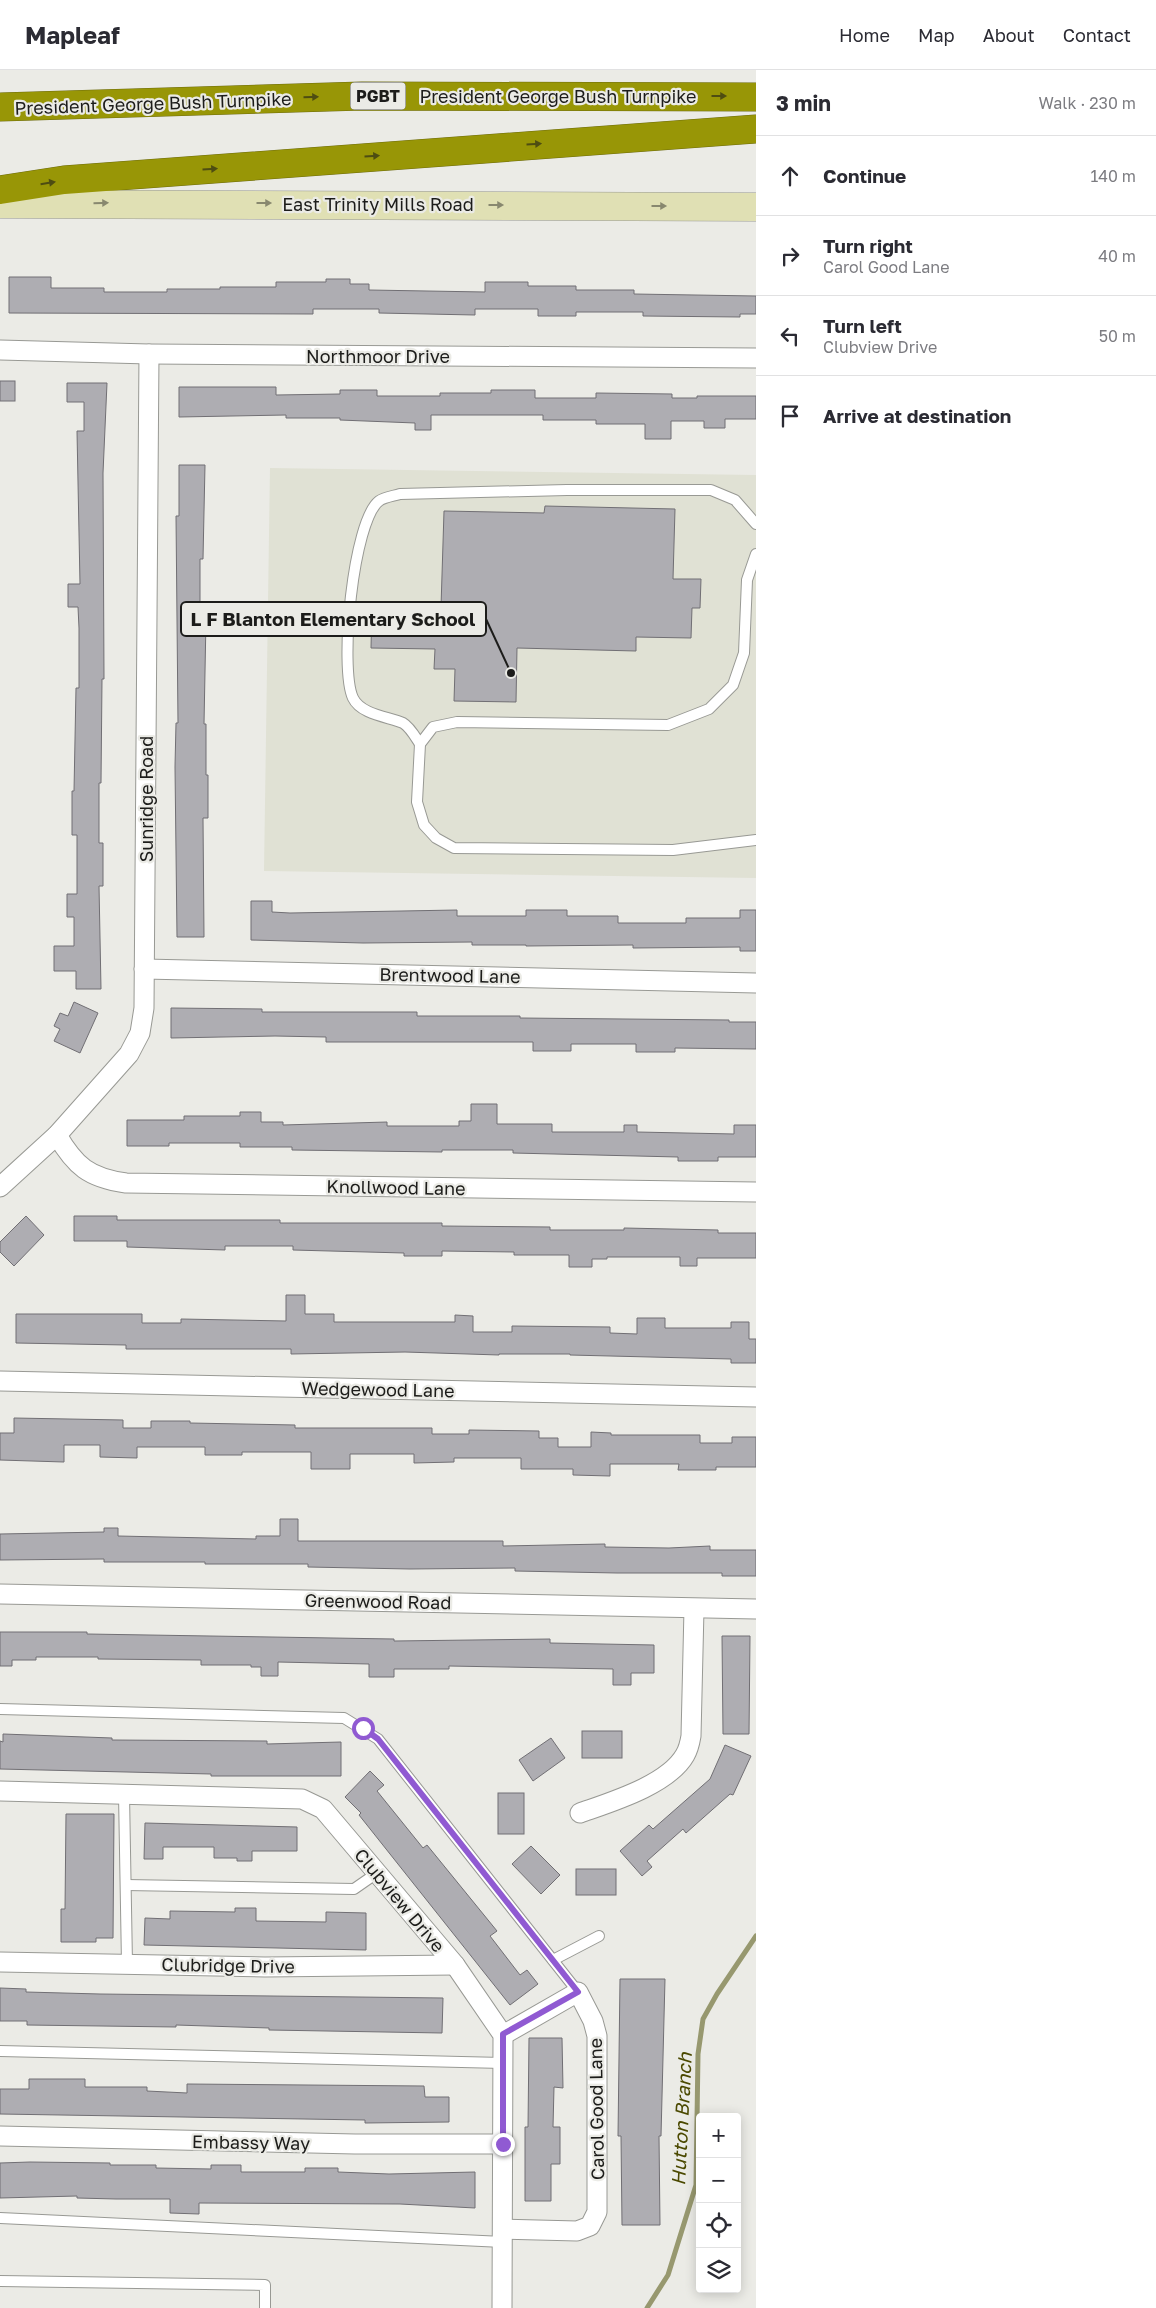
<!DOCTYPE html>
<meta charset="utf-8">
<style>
:root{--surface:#fff;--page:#f7f7f7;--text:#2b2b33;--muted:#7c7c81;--line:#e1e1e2}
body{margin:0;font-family:"Golos Text",sans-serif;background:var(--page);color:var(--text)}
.controls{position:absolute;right:15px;bottom:15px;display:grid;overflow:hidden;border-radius:5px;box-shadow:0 2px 12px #0003}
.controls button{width:45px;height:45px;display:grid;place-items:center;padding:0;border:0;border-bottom:1px solid var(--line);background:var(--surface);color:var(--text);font:25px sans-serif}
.stop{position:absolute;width:15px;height:15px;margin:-11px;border:4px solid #905ad2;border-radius:50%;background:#fff}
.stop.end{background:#905ad2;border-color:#fff;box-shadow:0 1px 5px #0008}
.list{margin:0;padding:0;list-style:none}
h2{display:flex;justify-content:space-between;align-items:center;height:65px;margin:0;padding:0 20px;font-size:21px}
h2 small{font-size:16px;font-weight:400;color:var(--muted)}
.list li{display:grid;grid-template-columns:32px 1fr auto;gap:15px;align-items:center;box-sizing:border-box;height:80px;padding:0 20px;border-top:1px solid var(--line)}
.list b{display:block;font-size:19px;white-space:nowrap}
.list p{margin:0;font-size:16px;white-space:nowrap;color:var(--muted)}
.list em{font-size:16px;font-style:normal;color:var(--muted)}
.icon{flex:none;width:28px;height:28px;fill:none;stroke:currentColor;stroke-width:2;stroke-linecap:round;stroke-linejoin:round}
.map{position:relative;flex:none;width:756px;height:2238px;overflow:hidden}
header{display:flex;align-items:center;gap:30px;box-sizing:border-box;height:70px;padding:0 25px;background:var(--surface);border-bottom:1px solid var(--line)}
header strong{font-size:24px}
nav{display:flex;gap:28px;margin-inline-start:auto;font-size:18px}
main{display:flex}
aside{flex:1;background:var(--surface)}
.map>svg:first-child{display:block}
.built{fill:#e0e1d4}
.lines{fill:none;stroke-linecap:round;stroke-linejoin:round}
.stream{stroke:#97986f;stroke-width:5}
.building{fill:#aeadb2;stroke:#716f74}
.service-casing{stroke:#989994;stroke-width:12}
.minor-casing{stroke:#989994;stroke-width:21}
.secondary-casing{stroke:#989994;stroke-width:29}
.motorway-casing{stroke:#6d6b0d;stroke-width:29}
.service{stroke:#fff;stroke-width:10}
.minor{stroke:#fff;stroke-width:19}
.secondary{stroke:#e0e0b4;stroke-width:28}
.motorway{stroke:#989606;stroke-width:28}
.oneway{fill:#4e4d12}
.oneway2{fill:#88886f}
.route{stroke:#905ad2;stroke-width:6}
.labels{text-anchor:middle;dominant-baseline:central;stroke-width:4.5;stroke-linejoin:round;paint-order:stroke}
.shield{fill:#ebebe6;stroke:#5a5a57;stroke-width:1}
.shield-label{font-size:16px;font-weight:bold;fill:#1c1c1a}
.street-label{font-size:18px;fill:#1c1c1a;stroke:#ebebe6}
.water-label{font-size:19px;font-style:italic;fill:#4b4900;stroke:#ebebe6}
.leader{fill:none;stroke:#1c1c1a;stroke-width:2}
.callout-dot{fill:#1c1c1a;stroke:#ebebe6;stroke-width:2}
.callout{fill:#ebebe6;stroke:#1c1c1a;stroke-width:2}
.callout-label{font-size:19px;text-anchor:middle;font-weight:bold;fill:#1c1c1a}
</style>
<header>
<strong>Mapleaf</strong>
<nav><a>Home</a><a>Map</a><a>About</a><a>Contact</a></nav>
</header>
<main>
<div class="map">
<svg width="756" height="2238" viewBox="0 0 756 2238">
<rect width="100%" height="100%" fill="#ebebe6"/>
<polygon class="built" points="270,398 756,405 756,808 264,801"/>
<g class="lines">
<polyline class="stream" points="647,2238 668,2205 696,2115 698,1984 703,1949 717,1924 756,1866"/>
</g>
<g class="building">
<polygon points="9,207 51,207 51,218 104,218 104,222 167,222 167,219 220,219 220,217 276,217 276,212 326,212 326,209 350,209 350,214 369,214 369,220 485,222 485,212 528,212 528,216 576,216 576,220 634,220 634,224 756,226 756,244 740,244 740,247 643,246 643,242 576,242 576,246 538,246 538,239 475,239 475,245 379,243 379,239 313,239 313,244 9,243"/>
<rect x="0" y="311" width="15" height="20"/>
<polygon points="67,313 107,313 103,403 104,609 102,609 101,713 99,713 99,773 103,773 103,816 99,816 101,919 76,919 76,901 54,901 54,876 74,876 74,847 67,847 67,824 77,824 77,765 72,765 72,721 74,721 76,618 79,618 79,558 78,537 68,537 68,514 80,514 77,361 84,361 84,332 67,332"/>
<polygon points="179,317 276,317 276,325 340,324 340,320 377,320 377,326 440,326 440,323 491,323 491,320 535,320 535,328 596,328 596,323 672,324 672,328 697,328 697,326 756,326 756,349 725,349 725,358 704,358 704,351 671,351 671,369 645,369 645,354 596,354 596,350 543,350 543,345 431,345 431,360 415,360 415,353 340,350 340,348 286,348 286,345 179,347"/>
<polygon points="179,395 205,395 203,489 200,489 200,549 206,549 204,654 206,654 206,705 208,705 208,748 203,748 204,867 177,867 175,697 176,653 178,653 176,446 179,446"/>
<polygon points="545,436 675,439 673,509 701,509 700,538 692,538 691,568 636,567 636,581 517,578 516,632 454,631 455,599 434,599 435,579 371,578 372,535 441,537 444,441 544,443"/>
<polygon points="251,831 272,831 272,842 290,843 457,840 457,846 526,846 526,840 567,840 567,846 618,846 618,853 686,853 686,848 740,848 740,840 756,840 756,881 740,881 740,877 633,878 633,875 526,876 526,875 472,875 472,872 363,873 251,870"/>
<polygon points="74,932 98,943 80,983 54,971 60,959 54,956 60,943 68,946"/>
<polygon points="171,938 262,939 262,942 417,942 417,946 520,946 520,948 729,950 729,952 756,952 756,979 675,978 675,982 636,982 636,974 571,974 571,981 533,981 533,972 326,972 326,967 275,966 171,968"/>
<polygon points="471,1034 497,1034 497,1054 552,1054 552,1062 624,1062 624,1055 637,1055 637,1062 734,1064 734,1055 756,1055 756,1087 718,1087 718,1091 678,1091 678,1087 513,1083 513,1080 442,1080 442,1082 292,1080 292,1077 240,1077 240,1073 169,1073 169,1076 127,1076 127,1050 184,1050 184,1046 240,1046 240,1042 261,1042 261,1052 283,1052 283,1055 387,1052 387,1056 459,1056 459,1051 471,1051"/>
<polygon points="26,1146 44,1165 14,1196 0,1182 0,1172"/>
<polygon points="74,1146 117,1146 117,1150 280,1150 280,1153 442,1153 442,1156 550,1157 550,1160 624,1160 624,1158 718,1160 718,1163 756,1163 756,1188 697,1188 697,1196 680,1196 680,1187 607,1187 607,1189 592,1189 592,1197 569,1197 569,1185 514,1185 514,1182 442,1181 442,1186 404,1186 404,1183 293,1180 293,1176 225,1176 225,1180 127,1177 127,1171 74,1171"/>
<polygon points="286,1225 305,1225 305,1244 334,1244 334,1252 455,1252 455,1245 473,1246 473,1262 512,1262 512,1256 610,1257 610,1263 637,1264 637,1248 665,1248 665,1258 731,1258 731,1252 749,1252 749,1269 756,1269 756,1293 731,1293 731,1289 570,1285 570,1284 499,1284 499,1285 405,1282 291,1284 291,1279 126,1279 126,1275 16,1273 16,1244 142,1244 142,1253 181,1253 181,1249 286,1251"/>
<polygon points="14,1348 123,1350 123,1358 151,1358 151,1351 190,1351 190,1353 295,1355 295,1358 432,1358 432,1364 469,1364 469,1360 539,1361 539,1368 558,1368 558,1377 591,1377 591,1362 611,1363 611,1365 700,1365 700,1373 732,1373 732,1367 756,1367 756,1397 716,1397 716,1400 678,1400 679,1394 610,1394 610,1406 573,1405 573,1399 521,1399 521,1388 454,1388 454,1392 414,1393 414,1384 350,1384 350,1399 311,1399 311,1382 242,1382 242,1385 205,1385 205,1377 137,1377 137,1388 100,1387 100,1375 64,1375 64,1392 0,1390 0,1363 14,1363"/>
<polygon points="280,1449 298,1449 298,1471 503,1471 503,1476 605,1474 605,1477 669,1478 710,1476 710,1480 756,1480 756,1506 722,1506 722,1503 617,1503 515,1501 515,1498 410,1499 308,1497 308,1494 205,1494 205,1492 104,1492 104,1489 0,1490 0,1464 104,1462 104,1458 118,1458 118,1466 256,1469 256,1466 280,1466"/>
<polygon points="0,1562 87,1562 87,1564 394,1569 394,1571 550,1569 550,1573 654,1575 654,1603 631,1603 631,1615 613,1615 613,1599 449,1596 449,1599 394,1599 394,1607 369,1607 369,1594 278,1592 278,1606 261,1606 261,1597 251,1597 251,1595 201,1595 201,1590 98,1589 98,1587 36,1587 36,1590 12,1590 12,1596 0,1596"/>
<polygon points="722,1566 750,1566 749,1664 723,1664"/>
<rect x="582" y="1661" width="40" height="27"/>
<polygon points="3,1664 112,1668 112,1670 267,1671 267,1674 341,1672 341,1706 211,1706 211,1704 0,1699 0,1671 3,1672"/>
<polygon points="551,1668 565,1688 533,1711 519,1690"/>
<polygon points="725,1675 751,1686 733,1725 730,1724 686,1763 683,1759 647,1791 652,1797 642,1806 620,1781 649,1755 653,1759 710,1709"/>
<polygon points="370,1701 384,1715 377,1721 423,1778 427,1775 497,1861 490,1866 520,1905 527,1900 538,1914 510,1935 359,1745 361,1743 345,1727"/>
<rect x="498" y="1723" width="26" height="41"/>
<polygon points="66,1744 114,1744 113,1868 96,1868 96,1872 61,1872 61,1839 65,1839"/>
<polygon points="145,1753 297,1757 297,1781 252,1781 252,1791 237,1791 237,1788 214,1788 214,1777 163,1777 163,1789 144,1789"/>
<polygon points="531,1776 560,1805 541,1824 512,1794"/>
<rect x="576" y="1799" width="40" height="26"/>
<polygon points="235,1838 256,1838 256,1851 326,1852 326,1842 366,1843 366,1880 144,1875 145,1848 170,1849 170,1841 235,1842"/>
<polygon points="620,1909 665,1909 661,2066 659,2066 660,2155 622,2155 621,2066 618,2066"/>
<polygon points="0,1918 26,1919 26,1922 100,1924 443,1928 442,1963 269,1960 269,1958 176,1955 176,1957 27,1955 27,1951 0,1951"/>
<polygon points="529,1968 562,1968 563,2018 554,2017 553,2057 560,2057 560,2094 551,2094 551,2131 525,2131 525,2057 528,2057"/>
<polygon points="29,2009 85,2009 85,2017 147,2017 147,2021 187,2023 187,2014 424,2016 425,2027 449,2027 449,2052 365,2053 365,2050 0,2044 0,2019 29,2019"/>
<polygon points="30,2092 110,2093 110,2095 156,2095 156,2098 211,2099 211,2095 241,2095 241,2102 305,2102 305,2098 338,2098 338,2102 389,2104 475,2102 475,2138 400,2134 199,2133 199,2144 170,2143 170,2129 116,2129 77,2128 77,2126 0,2128 0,2093"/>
</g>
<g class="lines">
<defs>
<g id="service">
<polyline points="756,484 747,510 744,583 733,615 709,639 668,655 457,652 433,657 420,674 417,732 424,755 436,768 454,778 673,780 756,770"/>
<path d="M420,674C416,668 410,657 403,653C390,647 361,645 353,628C339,598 353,451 379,431C384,427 394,426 400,424L567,420H711L735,430L756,454"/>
<polyline points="0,1639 344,1648 378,1669 578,1922"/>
<polyline points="124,1724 127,1894"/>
<polyline points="126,1815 354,1819 377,1803"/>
<polyline points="553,1890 599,1866"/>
<polyline points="0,1981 503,1993"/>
<polyline points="0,2148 503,2172"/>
<polyline points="0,2211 265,2215 265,2238"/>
</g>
<g id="minor">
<polyline points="0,280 149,284 756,288"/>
<polyline points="144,899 756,913"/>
<path d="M57,1065C75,1096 89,1108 126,1113L756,1122"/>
<polyline points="0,1117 57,1065 129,984 140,963 144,938 149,284"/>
<polyline points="0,1311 756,1327"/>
<polyline points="0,1524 756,1539"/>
<polyline points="0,1721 302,1729 323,1739 455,1895 503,1965 502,2238"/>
<path d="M580,1743C611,1732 668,1715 685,1685C688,1680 690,1672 691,1666L694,1539"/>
<polyline points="0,1892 265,1897 455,1895"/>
<polyline points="0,2066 355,2074 503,2074"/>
<polyline points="503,2159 577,2161 590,2156 597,2142 597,1966 593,1951 578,1922 503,1965"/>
</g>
<polyline id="secondary" points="0,134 756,137"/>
<g id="motorway">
<polyline points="0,37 362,26 756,27"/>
<polyline points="0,120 64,110 756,59"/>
</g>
</defs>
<use href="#service" class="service-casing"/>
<use href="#minor" class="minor-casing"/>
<use href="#secondary" class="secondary-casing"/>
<use href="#motorway" class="motorway-casing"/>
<use href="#service" class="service"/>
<use href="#minor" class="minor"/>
<use href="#secondary" class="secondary"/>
<use href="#motorway" class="motorway"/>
</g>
<defs><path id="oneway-solid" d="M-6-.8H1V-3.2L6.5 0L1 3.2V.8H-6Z" transform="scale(1.25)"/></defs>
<g class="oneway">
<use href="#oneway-solid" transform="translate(719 26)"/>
<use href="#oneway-solid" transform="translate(311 27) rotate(-2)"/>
<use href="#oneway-solid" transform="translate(534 74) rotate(-4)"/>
<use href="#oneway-solid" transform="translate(372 86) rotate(-4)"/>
<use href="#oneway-solid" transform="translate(210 99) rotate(-4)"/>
<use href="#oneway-solid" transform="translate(48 113) rotate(-9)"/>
</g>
<g class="oneway2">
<use href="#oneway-solid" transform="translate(101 133) rotate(-1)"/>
<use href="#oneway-solid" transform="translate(264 133)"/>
<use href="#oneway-solid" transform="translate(496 135)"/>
<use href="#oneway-solid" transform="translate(659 136)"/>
</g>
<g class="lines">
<polyline class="route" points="363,1658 378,1669 578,1922 503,1964 503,2074"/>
</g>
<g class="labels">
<rect class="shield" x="350.5" y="12.5" width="55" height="27" rx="4"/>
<g class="shield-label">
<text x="378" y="26">PGBT</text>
</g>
<g class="street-label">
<text x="558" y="26">President George Bush Turnpike</text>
<text transform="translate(153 33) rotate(-2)">President George Bush Turnpike</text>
<text x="378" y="134">East Trinity Mills Road</text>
<text x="378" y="286">Northmoor Drive</text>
<text transform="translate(146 729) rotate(-90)">Sunridge Road</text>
<text transform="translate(450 905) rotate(1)">Brentwood Lane</text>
<text transform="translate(396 1117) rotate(1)">Knollwood Lane</text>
<text transform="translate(378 1319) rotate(1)">Wedgewood Lane</text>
<text transform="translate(378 1531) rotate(1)">Greenwood Road</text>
<text transform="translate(400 1830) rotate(50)">Clubview Drive</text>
<text transform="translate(228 1895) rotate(1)">Clubridge Drive</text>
<text transform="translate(596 2039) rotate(-91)">Carol Good Lane</text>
<text transform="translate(251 2072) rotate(1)">Embassy Way</text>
</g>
<g class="water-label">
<text transform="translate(681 2049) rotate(-87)">Hutton Branch</text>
</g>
</g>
<path class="leader" d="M511 603L486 549"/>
<circle class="callout-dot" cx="511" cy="603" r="5"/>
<rect class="callout" x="181" y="532" width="305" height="34" rx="5"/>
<g class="callout-label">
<text x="333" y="556">L F Blanton Elementary School</text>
</g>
</svg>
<div class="controls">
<button>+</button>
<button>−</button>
<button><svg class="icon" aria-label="locate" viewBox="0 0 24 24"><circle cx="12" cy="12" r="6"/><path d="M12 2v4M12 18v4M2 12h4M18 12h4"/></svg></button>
<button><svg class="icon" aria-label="layers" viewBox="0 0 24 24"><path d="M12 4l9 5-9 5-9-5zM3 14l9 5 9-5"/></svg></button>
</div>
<div class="stop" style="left:363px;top:1658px"></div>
<div class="stop end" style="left:503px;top:2074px"></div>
</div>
<aside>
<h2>3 min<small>Walk · 230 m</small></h2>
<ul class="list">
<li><svg class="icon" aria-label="ahead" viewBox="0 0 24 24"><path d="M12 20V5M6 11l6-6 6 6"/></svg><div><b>Continue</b></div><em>140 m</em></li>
<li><svg class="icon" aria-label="right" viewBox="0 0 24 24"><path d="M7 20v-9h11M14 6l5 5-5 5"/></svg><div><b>Turn right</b><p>Carol Good Lane</p></div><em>40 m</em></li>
<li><svg class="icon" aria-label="left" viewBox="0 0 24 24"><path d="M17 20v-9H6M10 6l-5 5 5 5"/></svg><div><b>Turn left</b><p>Clubview Drive</p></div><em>50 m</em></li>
<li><svg class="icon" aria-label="arrive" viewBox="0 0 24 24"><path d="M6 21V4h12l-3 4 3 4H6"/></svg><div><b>Arrive at destination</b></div></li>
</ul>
</aside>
</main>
